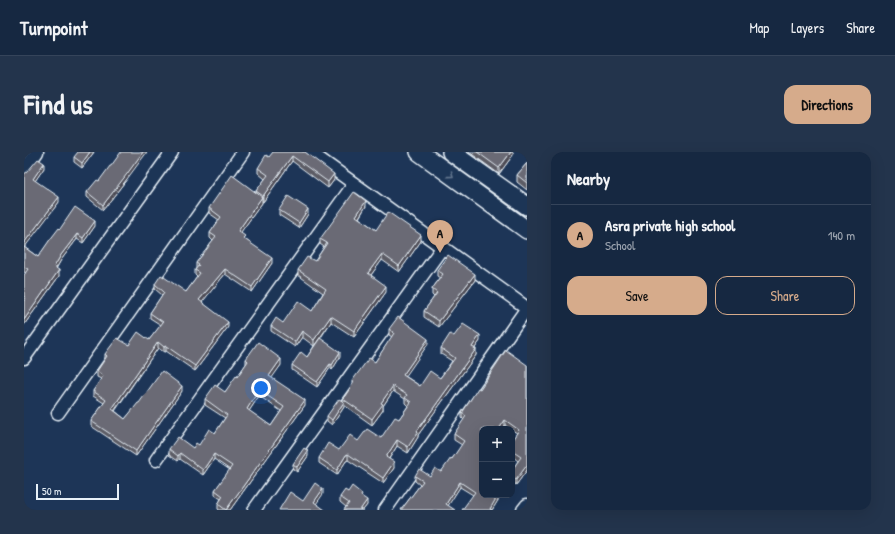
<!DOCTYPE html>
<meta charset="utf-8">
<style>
:root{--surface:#162841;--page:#23344c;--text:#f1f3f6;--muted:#9ea6b1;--line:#35445a;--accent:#d6ab8b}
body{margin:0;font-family:"Patrick Hand",sans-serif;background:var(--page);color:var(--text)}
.controls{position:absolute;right:12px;bottom:12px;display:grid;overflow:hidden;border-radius:8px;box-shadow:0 4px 16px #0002}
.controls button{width:36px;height:36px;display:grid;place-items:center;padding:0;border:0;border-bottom:1px solid var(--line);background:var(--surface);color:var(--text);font:20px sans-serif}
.scale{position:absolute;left:12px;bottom:10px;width:83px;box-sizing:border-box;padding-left:4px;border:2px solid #e8f1f8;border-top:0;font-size:11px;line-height:14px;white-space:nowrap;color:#e8f1f8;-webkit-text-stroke:3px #1d3557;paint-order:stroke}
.you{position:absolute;left:237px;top:236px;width:14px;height:14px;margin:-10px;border:3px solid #fff;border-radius:50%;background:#1a73e8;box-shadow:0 0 0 6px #1a73e833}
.badge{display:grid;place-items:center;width:26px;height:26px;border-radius:50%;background:var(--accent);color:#111;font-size:13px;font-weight:700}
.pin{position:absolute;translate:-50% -33px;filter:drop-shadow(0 1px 2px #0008)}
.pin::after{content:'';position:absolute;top:21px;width:14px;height:12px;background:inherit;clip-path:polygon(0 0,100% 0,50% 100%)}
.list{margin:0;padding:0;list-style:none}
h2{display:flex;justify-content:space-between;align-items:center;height:52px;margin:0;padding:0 16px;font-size:17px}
h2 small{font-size:13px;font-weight:400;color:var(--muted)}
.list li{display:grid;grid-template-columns:26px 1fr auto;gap:12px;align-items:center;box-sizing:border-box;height:60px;padding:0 16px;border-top:1px solid var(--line)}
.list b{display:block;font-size:15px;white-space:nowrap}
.list p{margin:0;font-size:13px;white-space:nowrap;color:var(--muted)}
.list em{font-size:13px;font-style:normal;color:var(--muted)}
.actions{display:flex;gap:8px;padding:12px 16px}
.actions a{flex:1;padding:9px 0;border:1px solid var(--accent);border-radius:12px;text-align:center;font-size:14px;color:var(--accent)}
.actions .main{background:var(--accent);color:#111}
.map{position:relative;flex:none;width:503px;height:358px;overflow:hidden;border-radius:12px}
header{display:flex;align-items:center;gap:24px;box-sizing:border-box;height:56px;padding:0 20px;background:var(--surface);border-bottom:1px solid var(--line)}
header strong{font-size:19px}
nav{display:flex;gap:22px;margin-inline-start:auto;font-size:14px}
.intro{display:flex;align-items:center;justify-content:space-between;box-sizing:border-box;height:96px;padding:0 24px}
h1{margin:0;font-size:28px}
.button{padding:10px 18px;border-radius:12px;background:var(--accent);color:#111;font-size:14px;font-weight:700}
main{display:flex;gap:24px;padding:0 24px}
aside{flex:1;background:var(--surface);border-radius:12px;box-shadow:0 4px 16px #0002}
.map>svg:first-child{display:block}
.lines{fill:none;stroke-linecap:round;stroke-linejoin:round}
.street-casing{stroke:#e8f1f8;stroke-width:15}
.secondary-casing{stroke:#e8f1f8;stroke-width:20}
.street{stroke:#1d3557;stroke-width:12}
.secondary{stroke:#1d3557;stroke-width:17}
.wall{fill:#5c5b65;stroke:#e8f1f8;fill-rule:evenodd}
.shaded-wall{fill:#4b4a52;stroke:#e8f1f8}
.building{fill:#6b6a75;stroke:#e8f1f8;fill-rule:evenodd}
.oneway{stroke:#64778f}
</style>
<header>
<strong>Turnpoint</strong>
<nav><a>Map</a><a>Layers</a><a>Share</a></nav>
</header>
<div class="intro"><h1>Find us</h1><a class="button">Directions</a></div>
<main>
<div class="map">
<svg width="503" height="358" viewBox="0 0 503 358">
<rect width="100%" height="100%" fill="#1d3557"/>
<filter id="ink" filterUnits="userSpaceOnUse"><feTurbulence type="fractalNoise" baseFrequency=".025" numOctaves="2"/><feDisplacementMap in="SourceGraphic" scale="8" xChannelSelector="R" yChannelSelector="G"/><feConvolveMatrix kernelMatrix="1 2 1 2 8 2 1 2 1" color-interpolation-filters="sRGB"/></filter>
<g filter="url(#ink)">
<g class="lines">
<defs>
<g id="street">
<polyline points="286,0 503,156"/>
<polyline points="0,18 13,0"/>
<polyline points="0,206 148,0"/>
<polyline points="34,261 219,0"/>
<polyline points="132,308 330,32"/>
<polyline points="230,358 418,96"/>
<polyline points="361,358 503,156"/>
<polyline points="499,358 503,353"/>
</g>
<g id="secondary">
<polyline points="395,0 503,78"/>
<polyline points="427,0 503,54"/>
</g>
</defs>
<use href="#street" class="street-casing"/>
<use href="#secondary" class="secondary-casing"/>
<use href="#street" class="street"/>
<use href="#secondary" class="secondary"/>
</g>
<g class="wall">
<polygon points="70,0 58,16 50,10 50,5"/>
<polygon points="281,0 310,28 304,36 268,9 239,50 238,49 238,51 216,81 221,87 248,111 228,140 201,122 178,150 204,175 171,219 142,199 140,200 134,196 91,259 101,267 115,251 158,239 112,304 67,274 67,269 80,251 69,244 69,239 77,227 73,225 73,219 81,207 81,202 105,193 125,188 137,173 126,166 126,161 138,143 131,137 131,132 162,140 173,125 171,123 171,118 172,116 172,111 189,89 186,86 186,81 195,68 185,61 185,56 232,41 232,39 241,27 234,21 234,16 245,5"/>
<polygon points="445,0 489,0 489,3 475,22"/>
<polygon points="503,11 503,38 493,30 493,23"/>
<polygon points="20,16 11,29 35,50 0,95 14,105 25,90 25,89 36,77 71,74 59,91 53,87 37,108 32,117 35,124 0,173 0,123 2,121 0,120 0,22"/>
<polygon points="103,27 79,58 63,45 63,40 75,29"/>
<polygon points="342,54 335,66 352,78 397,89 375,120 358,108 347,123 362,140 330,185 307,170 296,187 316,205 308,218 306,216 293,235 268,218 268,213 283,205 290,194 278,185 271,195 247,179 247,174 259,171 288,159 299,141 274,123 274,118 291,109 300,95 296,92 296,87"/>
<polygon points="255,58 284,62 275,76 255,63"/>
<polygon points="413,118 451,128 415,175 400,165 400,159 410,145 408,143 408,137 416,126 413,124"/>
<polygon points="365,177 404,192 381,224 396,234 416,226 428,209 417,202 417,196 430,184 456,189 451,196 452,203 394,283 394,285 384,301 373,294 365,307 370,316 359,331 324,308 322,309 313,323 295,311 295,306 315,298 334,289 357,286 375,267 384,254 381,251 381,247 369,239 359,254 359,258 348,273 320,253 320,255 308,273 303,269 303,264 319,250 319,247 328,234 328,229 351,210 368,185 365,183"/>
<path d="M222,207L257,213L247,226L281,253L206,358H195L194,357V352L197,347L191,343V338L206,318L190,307L179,323L156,307L154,309L145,303V297L169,296L175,293L191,281L201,266L181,253V247L201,240L213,225L222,212ZM235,244L257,259L247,274L225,259Z"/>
<polygon points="503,213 503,318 492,333 488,330 488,318 494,309 488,304 488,288 493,281 488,278 488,277 486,277 481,273 458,277 458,343 476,343 476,345 468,358 449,343 436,335 424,353 377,358 396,333 391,329 391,324 406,324 417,320 428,307 438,293 430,288 430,282 440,268 438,266 438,261 456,237"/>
<polygon points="284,304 273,320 269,317 269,312"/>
<polygon points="324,340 338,345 343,353 339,358 320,358 322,355 316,350 316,345"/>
</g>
<g class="shaded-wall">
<polygon points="66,0 70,0 58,16 58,11"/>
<polygon points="119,0 123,0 103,27 79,58 79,53"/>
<polygon points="487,0 489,0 489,3 475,22 475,16"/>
<polygon points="268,4 268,9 239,50 239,44"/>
<polygon points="20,11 20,16 9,32 9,27"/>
<polygon points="310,22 310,28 304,36 304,30"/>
<polygon points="35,45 35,50 0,96 0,91"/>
<polygon points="238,45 238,51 214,84 214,79"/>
<polygon points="342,49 342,54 332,70 332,64"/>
<polygon points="284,57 284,62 275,76 275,71"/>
<polygon points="71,69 71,74 59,91 59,86"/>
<polygon points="53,82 53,87 37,108 30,120 30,115 37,103"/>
<polygon points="397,83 397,89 375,120 375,114"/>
<polygon points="358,102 358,108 344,127 344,121"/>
<polygon points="248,106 248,111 228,140 228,135"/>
<polygon points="201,117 201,122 175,154 175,148"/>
<polygon points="35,118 35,124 0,173 0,168"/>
<polygon points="451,122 451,128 415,175 415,169"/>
<polygon points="362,134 362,140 330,185 330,179"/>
<polygon points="307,164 307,170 290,194 290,188"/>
<polygon points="204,170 204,175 171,219 171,214"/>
<polygon points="278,179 278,185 271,195 271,190"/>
<polygon points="456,183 456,189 448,200 448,195"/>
<polygon points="404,187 404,192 379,228 379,223"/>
<polygon points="134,190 134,196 88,262 88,257"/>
<polygon points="142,194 142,199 140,200 140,195"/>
<polygon points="452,197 452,203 394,283 394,285 384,301 384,295 393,279"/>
<polygon points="316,200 316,205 308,218 308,213"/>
<polygon points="257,207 257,213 245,230 245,224"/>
<polygon points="306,212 306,216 293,235 293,230"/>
<polygon points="158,234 158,239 112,304 112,299"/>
<polygon points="369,234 369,239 359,254 359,258 348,273 348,267 357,251"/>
<polygon points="235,238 235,244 223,262 223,257"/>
<polygon points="281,248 281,253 206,358 202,358"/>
<polygon points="320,250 320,255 308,273 308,268"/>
<polygon points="481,268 481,273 479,277 475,277"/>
<polygon points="373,288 373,294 362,311 362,305"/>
<polygon points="284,299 284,304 273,320 273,315"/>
<polygon points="156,301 156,307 154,309 154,304"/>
<polygon points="190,302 190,307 179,323 179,318"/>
<polygon points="324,302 324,308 322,309 313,323 313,318 322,303"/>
<polygon points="370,310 370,316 359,331 359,326"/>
<polygon points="503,313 503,318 492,333 492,328"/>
<polygon points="436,330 436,335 422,357 422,352"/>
<polygon points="299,337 299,342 290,355 290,350"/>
<polygon points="474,343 476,343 476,345 468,358 466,357"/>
<polygon points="343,348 343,353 339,358 336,358"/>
</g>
<g class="building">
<polygon points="54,0 66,0 58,11 50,5"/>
<polygon points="97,0 119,0 103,22 79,53 63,40 73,28 75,29 86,14 87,14"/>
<polygon points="249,0 281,0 310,22 304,30 268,4 239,44 232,39 244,23 234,16 242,3 245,5"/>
<polygon points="453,0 487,0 475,16"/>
<polygon points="14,7 20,11 9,27 35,45 0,91 0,22 3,20"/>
<polygon points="503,11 503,31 493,23"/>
<polygon points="208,23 238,45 214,79 221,84 219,86 248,106 228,135 201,117 175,148 204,170 171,214 142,194 140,195 134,190 88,257 101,267 114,251 115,251 138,219 158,234 112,299 67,269 82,248 69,239 79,224 73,219 83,204 81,202 93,186 105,193 114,180 125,188 139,170 126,161 140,140 131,132 137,123 162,140 176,121 171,118 175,113 172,111 192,85 186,81 197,65 185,56"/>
<polygon points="330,40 342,49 332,64 352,78 364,60 397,83 375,114 358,102 344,121 362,134 330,179 307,164 290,188 278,179 271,190 247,174 252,166 259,171 274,149 288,159 302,137 274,118 283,105 291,109 303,91 296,87"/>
<polygon points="264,44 284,57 275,71 255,58"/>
<polygon points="51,55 71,69 59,86 53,82 37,103 30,115 35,118 0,168 0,149 2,146 0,144 0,123 4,117 0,115 0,95 14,105 25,89 35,76 36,77"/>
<polygon points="424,103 451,122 415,169 400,159 413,141 408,137 419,122 413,118"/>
<polygon points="374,165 404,187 379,223 396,234 406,219 416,226 431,206 417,196 426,182 430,184 439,172 456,183 448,195 452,197 393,279 394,280 384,295 373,288 362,305 370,310 359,326 324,302 322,303 313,318 295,306 304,291 315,298 326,283 334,289 343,277 357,286 371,265 375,267 387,250 381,246 383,243 369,234 357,251 359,252 348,267 319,247 330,230 328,229 345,206 351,210 370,181 365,177"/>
<polygon points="296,186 316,200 308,213 306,212 293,230 268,213 277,200 283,205"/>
<path d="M234,190L257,207L245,224L281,248L202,358L194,352L199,344L191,338L208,314L190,302L179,318L156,301L154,304L145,297L154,285L169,296L172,291L175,293L185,277L191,281L203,263L181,247L191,233L201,240L212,224L213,225L224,209L222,207ZM235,238L260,255L247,274L223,257Z"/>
<polygon points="482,198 503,213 503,313 492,328 488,325 488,318 497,305 488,299 488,288 495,278 481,268 475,277 458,277 458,302 456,304 458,306 458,343 474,343 466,357 468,358 438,358 451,340 436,330 422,352 431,358 377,358 399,329 391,324 395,317 406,324 411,316 417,320 427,306 428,307 440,289 430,282 442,264 438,261 454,236 456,237"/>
<polygon points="315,247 320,250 308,268 303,264"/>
<polygon points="280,296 284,299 273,315 269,312"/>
<polygon points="291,331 299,337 290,350 301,358 255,358 266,340 279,349"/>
<polygon points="328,334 338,342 337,344 343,348 336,358 320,358 325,351 316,345 321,338 324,340"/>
</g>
<defs><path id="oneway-chevron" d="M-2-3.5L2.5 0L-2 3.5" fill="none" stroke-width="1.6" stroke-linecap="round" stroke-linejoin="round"/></defs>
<use class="oneway" href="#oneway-chevron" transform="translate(427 23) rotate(36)"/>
</g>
</svg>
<div class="controls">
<button>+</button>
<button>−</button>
</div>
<div class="scale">50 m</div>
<div class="you"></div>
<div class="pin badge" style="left:416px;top:101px">A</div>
</div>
<aside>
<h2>Nearby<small></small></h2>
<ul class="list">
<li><span class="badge">A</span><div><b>Asra private high school</b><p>School</p></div><em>140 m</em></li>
</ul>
<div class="actions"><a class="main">Save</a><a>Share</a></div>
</aside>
</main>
